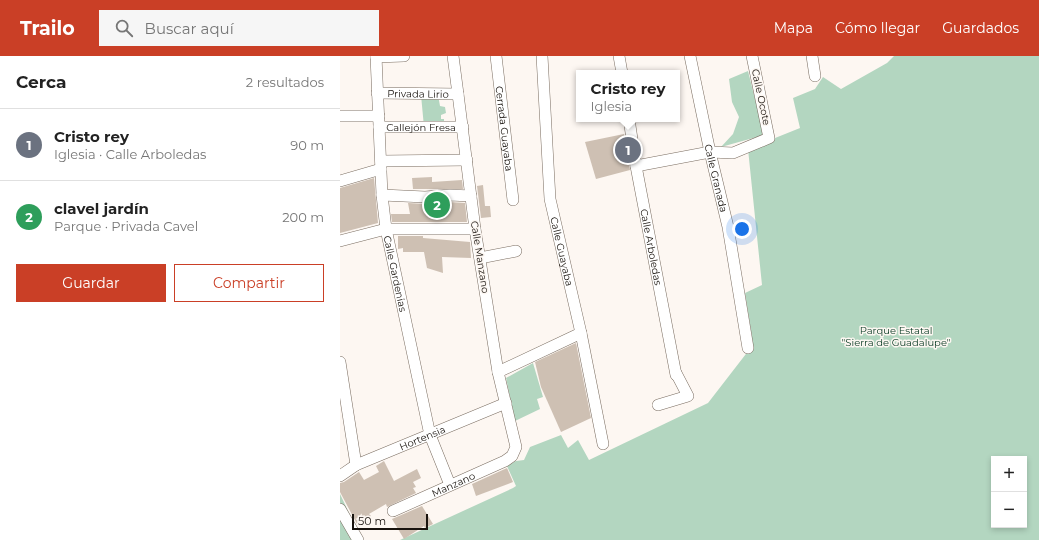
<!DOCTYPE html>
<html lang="es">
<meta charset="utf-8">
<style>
:root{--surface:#fff;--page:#f6f6f6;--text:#222;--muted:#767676;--line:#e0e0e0;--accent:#ca3f26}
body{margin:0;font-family:Montserrat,sans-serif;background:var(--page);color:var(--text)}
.controls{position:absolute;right:12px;bottom:12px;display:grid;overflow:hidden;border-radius:0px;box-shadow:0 2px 6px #0003}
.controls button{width:36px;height:36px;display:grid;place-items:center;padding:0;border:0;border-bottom:1px solid var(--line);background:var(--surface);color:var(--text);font:20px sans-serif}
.scale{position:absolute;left:12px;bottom:10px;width:76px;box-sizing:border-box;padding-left:4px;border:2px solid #18130e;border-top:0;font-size:11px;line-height:14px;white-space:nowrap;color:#18130e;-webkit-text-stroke:3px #fdf7f2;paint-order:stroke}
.you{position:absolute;left:402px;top:173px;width:14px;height:14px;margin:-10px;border:3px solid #fff;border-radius:50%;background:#1a73e8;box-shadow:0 0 0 6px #1a73e833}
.badge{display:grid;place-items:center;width:26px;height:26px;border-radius:50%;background:var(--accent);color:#fff;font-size:13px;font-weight:700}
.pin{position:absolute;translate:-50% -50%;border:2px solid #fff;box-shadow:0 1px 4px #0006}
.popup{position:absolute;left:236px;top:14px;width:104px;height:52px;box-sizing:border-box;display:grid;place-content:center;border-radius:0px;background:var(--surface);filter:drop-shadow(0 1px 3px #0005);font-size:13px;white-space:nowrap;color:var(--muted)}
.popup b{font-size:15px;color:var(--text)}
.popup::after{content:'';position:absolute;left:50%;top:100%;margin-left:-8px;border:8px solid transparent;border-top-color:var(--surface)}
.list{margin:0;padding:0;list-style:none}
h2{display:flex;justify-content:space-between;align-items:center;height:52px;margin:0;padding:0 16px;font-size:17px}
h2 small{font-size:13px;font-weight:400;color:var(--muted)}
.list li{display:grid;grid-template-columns:26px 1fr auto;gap:12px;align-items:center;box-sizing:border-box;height:72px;padding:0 16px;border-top:1px solid var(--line)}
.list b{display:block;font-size:15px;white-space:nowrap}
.list p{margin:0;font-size:13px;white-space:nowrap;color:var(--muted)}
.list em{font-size:13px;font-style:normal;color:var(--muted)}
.actions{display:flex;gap:8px;padding:12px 16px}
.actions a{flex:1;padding:9px 0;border:1px solid var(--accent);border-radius:0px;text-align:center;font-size:14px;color:var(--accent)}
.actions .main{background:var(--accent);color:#fff}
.icon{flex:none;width:22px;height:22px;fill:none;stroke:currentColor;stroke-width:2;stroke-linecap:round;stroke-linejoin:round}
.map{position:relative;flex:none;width:699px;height:484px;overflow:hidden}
header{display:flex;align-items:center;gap:24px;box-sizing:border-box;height:56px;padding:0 20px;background:var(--accent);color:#fff}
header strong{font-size:19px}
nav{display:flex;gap:22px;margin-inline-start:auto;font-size:14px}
.search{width:280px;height:36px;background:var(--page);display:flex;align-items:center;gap:10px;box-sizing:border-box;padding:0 14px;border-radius:0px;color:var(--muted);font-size:15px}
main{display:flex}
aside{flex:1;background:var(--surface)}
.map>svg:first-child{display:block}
.green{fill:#b3d6c0;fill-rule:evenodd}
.building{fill:#cec0b3}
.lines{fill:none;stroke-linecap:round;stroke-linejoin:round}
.minor-casing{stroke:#7a6d61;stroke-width:12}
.minor{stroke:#fff;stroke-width:11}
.labels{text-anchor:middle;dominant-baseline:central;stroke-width:3;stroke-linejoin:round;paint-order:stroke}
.street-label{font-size:10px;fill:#18130e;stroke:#fdf7f2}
.park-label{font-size:10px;fill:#053820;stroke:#fdf7f2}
</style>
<header>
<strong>Trailo</strong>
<div class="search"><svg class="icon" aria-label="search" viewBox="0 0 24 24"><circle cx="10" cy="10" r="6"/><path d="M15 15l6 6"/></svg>Buscar aquí</div>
<nav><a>Mapa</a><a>Cómo llegar</a><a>Guardados</a></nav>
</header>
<main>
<aside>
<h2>Cerca<small>2 resultados</small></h2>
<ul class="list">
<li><span class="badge" style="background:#6b7280">1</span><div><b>Cristo rey</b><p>Iglesia · Calle Arboledas</p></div><em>90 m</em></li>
<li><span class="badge" style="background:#2e9e5b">2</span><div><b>clavel jardín</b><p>Parque · Privada Cavel</p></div><em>200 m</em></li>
</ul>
<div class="actions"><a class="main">Guardar</a><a>Compartir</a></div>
</aside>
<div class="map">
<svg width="699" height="484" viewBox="0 0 699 484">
<rect width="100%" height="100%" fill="#fdf7f2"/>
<g class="green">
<path d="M554,0H699V484H60L173,432L176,430L167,410L176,405L184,404L190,391L221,379L228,392L238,384L249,404L368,347L409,294L412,281L405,237L422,229L408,93L460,72L453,42L475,33L483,21L501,33L547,7ZM654,403H684V469H654Z"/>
<polygon points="408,15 424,79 381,91 393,78 399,61 392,46 389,23"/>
<polygon points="81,39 98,39 100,50 105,51 106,57 101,59 101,63 104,63 104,67 84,71"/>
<polygon points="109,140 108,154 101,156 92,157 91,155 85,151 85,144"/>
<polygon points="193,307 203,341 197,343 200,353 175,365 166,322"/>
<polygon points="0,438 22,484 0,484"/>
</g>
<g class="building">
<polygon points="284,78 290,114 256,123 245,86"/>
<polygon points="92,121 92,126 122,124 123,133 73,133 72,122"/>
<polygon points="34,122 38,167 0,177 0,132"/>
<polygon points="143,129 145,150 150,150 151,161 141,162 137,130"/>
<polygon points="109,146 125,147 127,166 52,166 51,158 70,158 68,147 85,148 84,152 94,157 108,155"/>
<polygon points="58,180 83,180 83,182 130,186 131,202 102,201 103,217 87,212 84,196 63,196 63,192 58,193"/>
<polygon points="236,287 251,362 221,376 201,331 195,306"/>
<polygon points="44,405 54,425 77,413 81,422 73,426 76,431 73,432 76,437 47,451 46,448 29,458 31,460 17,468 0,436 0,427 4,426 19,416 24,424 39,416 36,410"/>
<polygon points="167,412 173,426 136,440 132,428"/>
<polygon points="82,450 93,468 85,472 84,470 64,483 52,463"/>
</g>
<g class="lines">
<defs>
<g id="minor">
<path id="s1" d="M36,0L42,139L46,173L90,379L110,429"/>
<path id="s2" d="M156,0L173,144"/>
<path id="s3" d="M202,0L210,143L241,277L263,388"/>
<polyline points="279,0 282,17"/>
<path id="s4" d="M350,0L370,96L388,171L408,292"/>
<polyline points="472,0 475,20"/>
<polyline points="36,1 64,0"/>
<path id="s5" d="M37,37L118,38"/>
<polyline points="0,60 39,60"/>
<path id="s6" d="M289,63L296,110L336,319"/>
<path id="s7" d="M39,71H123"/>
<polyline points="41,105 127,104"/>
<polyline points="296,110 370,96 393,97 429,82 412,0"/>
<polyline points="0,125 41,113"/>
<polyline points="42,139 85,141 110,139 131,140"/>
<polyline points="0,185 46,173 135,173"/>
<polyline points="140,202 176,195"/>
<polyline points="0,306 16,409"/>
<polyline points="158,316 241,277"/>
<polyline points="318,349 348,340 336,317"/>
<path id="s8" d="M0,420L16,409L166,347"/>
<polyline points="0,453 18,484"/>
<path id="s9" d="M53,455L165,405L172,400L176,391L158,316L135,173L118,38L113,0"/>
</g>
</defs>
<use href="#minor" class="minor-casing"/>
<use href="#minor" class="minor"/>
</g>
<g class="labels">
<g class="street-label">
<text stroke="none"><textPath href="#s5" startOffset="41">Privada Lirio</textPath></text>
<text transform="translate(421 41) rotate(78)">Calle Ocote</text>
<text stroke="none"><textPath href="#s7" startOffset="42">Callejón Fresa</textPath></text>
<text stroke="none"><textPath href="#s2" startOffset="73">Cerrada Guayaba</textPath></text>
<text stroke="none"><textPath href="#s4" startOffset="125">Calle Granada</textPath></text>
<text stroke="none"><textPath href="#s6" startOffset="130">Calle Arboledas</textPath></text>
<text stroke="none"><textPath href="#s3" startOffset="197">Calle Guayaba</textPath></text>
<text transform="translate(140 201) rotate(81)">Calle Manzano</text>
<text stroke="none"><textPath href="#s1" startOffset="219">Calle Gardenias</textPath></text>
<text stroke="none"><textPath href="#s8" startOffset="91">Hortensia</textPath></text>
<text stroke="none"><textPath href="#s9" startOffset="66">Manzano</textPath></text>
</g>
<g class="park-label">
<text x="556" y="274">Parque Estatal<tspan x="556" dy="12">"Sierra de Guadalupe"</tspan></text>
</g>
</g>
</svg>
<div class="controls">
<button>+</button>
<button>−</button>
</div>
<div class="scale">50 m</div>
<div class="you"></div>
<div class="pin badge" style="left:288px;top:94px;background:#6b7280">1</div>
<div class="popup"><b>Cristo rey</b>Iglesia</div>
<div class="pin badge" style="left:97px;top:149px;background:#2e9e5b">2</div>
</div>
</main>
